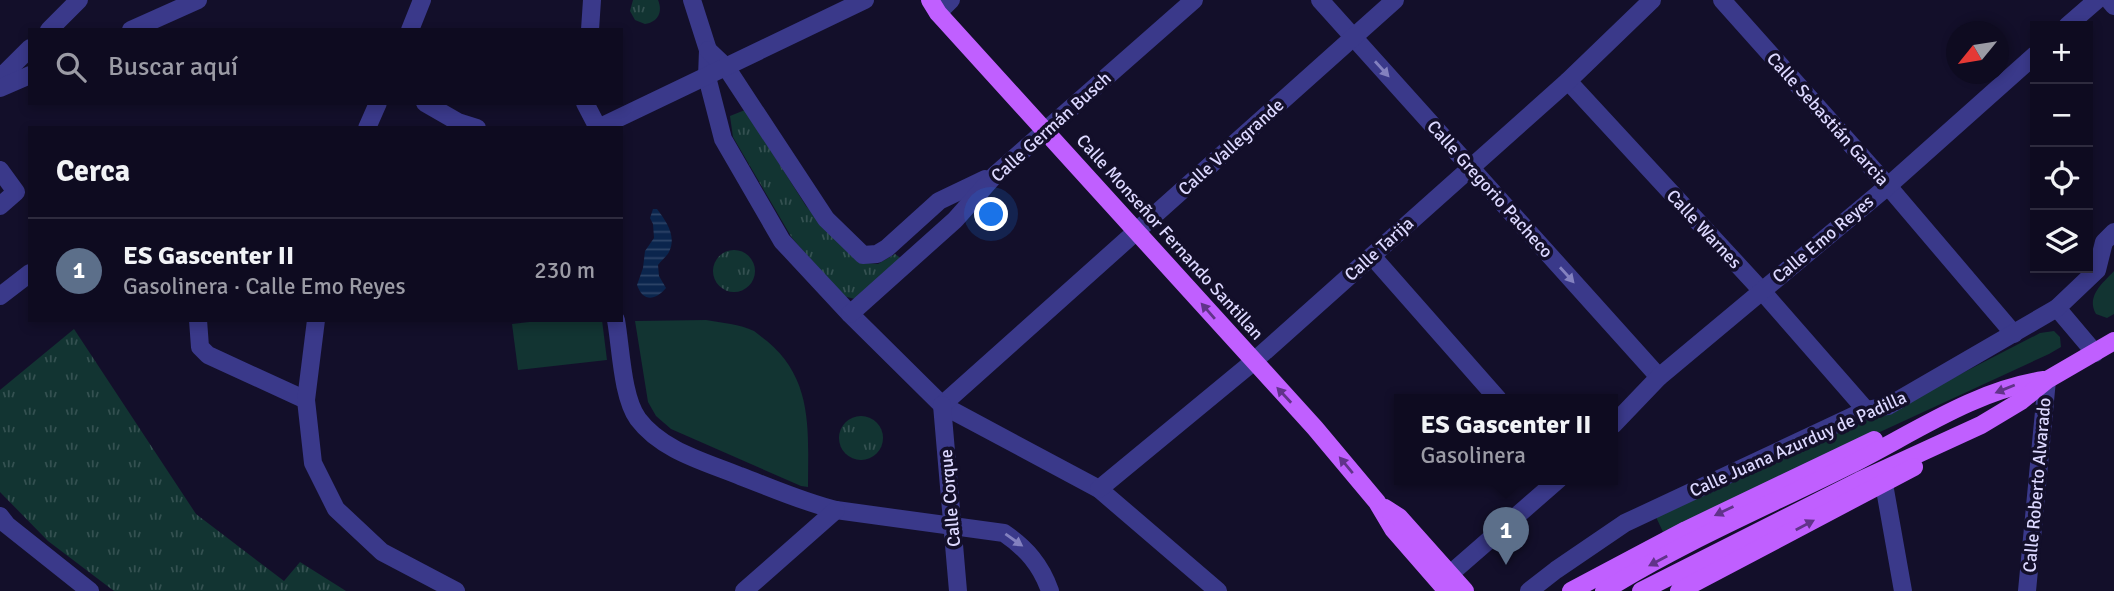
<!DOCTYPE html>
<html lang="es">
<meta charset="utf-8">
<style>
:root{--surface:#0e0b20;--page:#1c192d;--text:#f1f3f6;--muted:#9b9ba5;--line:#2e2b3e;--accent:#2563eb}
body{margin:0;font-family:Signika,sans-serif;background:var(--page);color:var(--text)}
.controls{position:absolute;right:21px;top:21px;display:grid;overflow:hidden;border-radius:0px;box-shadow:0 4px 10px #0003}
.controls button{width:63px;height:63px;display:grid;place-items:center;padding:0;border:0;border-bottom:2px solid var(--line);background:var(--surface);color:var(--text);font:35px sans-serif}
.compass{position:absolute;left:1946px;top:21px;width:63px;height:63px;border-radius:50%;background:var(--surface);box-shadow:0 4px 10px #0003;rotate:240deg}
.you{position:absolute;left:992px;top:215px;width:24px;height:24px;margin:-18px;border:5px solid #fff;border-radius:50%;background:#1a73e8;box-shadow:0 0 0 10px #1a73e833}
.badge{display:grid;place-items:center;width:46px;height:46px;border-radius:50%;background:var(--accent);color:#fff;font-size:23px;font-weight:700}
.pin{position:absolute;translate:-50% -58px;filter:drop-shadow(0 2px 4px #0008)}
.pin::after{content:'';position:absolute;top:37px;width:24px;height:21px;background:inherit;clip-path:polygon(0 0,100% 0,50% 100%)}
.popup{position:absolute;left:1394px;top:394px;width:224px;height:91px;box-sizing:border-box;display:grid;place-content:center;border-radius:0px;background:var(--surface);filter:drop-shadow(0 2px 5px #0005);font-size:23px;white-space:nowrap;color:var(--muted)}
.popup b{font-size:26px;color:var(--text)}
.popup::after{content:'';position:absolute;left:50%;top:100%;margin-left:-14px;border:14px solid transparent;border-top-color:var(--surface)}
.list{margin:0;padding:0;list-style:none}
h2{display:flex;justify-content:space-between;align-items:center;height:91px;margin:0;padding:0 28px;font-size:30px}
h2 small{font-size:23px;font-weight:400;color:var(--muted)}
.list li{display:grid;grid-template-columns:46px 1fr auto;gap:21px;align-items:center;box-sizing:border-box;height:105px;padding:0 28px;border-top:2px solid var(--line)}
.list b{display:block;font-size:26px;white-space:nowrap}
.list p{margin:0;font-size:23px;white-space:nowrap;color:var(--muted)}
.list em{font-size:23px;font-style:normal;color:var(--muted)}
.icon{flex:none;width:38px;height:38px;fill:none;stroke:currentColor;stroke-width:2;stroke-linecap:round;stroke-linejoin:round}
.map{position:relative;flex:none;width:2114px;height:591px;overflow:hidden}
.search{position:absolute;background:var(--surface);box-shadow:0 4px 10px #0003;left:28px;top:28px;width:595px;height:77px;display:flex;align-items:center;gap:18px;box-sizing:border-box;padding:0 24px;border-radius:0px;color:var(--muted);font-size:26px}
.panel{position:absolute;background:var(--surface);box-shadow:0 4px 10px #0003;left:28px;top:126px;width:595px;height:196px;border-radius:0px}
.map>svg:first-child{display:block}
.grass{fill:url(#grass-tufts)}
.green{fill:#123432}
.water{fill:url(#water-rules)}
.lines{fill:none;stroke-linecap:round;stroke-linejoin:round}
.minor{stroke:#3a398a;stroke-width:18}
.major{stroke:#c05fff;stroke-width:18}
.oneway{fill:#8381bf}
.oneway2{fill:#61338a}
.labels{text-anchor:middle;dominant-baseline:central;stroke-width:7;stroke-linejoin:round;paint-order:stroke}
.street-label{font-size:18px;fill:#dcd8ff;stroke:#130f2a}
</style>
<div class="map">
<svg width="2114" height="591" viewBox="0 0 2114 591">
<defs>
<pattern id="grass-tufts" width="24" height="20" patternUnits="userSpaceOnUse" patternTransform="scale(1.75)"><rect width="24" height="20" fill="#123432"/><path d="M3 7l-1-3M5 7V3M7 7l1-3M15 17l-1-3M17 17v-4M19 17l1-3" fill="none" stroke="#345151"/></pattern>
<pattern id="water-rules" width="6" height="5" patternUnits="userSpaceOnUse" patternTransform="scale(1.75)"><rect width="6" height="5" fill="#0b254d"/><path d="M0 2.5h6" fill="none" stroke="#2e4468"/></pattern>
</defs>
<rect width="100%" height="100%" fill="#130f2a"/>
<g class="grass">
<path d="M633,0H658C663,12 658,22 645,24L635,20L630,11Z"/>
<polygon points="745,110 806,206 858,262 878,264 895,254 902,259 855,299 843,296 792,238 733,137 730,116"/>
<circle cx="734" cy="271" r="21"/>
<polygon points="74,329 196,514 284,581 300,562 346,591 114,591 48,541 0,492 0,390"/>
<circle cx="861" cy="438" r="22"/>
</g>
<g class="green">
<path d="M2114,271V314L2107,318L2096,314C2086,296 2102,284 2114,271Z"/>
<polygon points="546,320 602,320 607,360 518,370 512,324"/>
<path d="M706,320C722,323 740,324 754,331C758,334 763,338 767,341C814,380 808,432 808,487L801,486L671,429L656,416L648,402L635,321Z"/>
<polygon points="2054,331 2060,337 2061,347 2049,354 1663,532 1656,517 1858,423 1889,411 2040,333"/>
</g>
<path class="water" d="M653,209H657C666,221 677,236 669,252C667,256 661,261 658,265L659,276L666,288C655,301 643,302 637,285L643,268L645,251L654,238L653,224L650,218Z"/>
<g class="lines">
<g class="minor">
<polyline points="692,0 708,50 707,77 723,139 782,241 850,314 942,405 1099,489 1218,591"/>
<polyline points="1320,0 1659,377"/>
<polyline points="1722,0 1888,186 2014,334"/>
<polyline points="2109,0 2114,6"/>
<polyline points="938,13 951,0"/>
<polyline points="2067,26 2097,0"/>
<polyline points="49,30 79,0"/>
<polyline points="131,30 198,0"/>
<polyline points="410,30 422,0"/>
<polyline points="590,30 592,0"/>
<polyline points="708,50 726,67 826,219 863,255 877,254 887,248 939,201 985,179"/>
<polyline points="0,78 30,48"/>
<polyline points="1568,81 1762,291 1866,410"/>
<polyline points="0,88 30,75"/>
<polyline points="425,103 458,122 477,128"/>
<polyline points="585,103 598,128 865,0"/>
<polyline points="367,128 378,103"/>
<polyline points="0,170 16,192 0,206"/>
<polyline points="1372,256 1498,399"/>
<polyline points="0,296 30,273"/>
<polyline points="2057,308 2095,353"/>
<polyline points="850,314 955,220 995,175 1194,0"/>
<polyline points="198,320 200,347 208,355 306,400"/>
<polyline points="316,320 306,400 313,463 336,509 382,552 456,591"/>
<path d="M616,320C621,348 622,397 638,419C662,451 706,462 740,476C772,488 803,502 836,510L1004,533C1026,548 1041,565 1050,591"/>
<polyline points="942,405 1395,0"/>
<polyline points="942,405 958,591"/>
<polyline points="1613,425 1659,377 1888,186 2035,55"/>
<polyline points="1884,484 1903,591"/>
<polyline points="1099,489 1253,362 1568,81 1652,0"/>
<polyline points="0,516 7,525 90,591"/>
<polyline points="1450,574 1559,479"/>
<polyline points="744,591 836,510"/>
<polyline points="1529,591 1556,570 1625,523 1866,410 1888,406 2057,308 2097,270 2104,242 2114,232"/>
<polyline points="2027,591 2047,380"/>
</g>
<g class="major">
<polyline points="930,0 938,13 1315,428 1377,502 1393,529 1447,591"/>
<polyline points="1385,508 1399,517 1465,591"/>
<polyline points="1571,591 1686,530 1874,440"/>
<path d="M1604,591C1682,542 1768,506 1850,465C1912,434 1975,390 2044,380"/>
<polyline points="1641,591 1859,481 1981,425 2021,401 2047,380 2114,341"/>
<polyline points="1679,591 1914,467"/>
</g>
</g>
<defs><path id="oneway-solid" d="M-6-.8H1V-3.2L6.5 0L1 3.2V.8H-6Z" transform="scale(1.75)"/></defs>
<g class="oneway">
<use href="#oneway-solid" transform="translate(1382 69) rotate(48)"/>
<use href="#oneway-solid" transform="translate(1567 275) rotate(48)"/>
<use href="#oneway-solid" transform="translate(1014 540) rotate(35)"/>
</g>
<g class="oneway2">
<use href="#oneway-solid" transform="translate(1208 311) rotate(-131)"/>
<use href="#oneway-solid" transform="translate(2005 389) rotate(158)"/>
<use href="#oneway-solid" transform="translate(1284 395) rotate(-133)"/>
<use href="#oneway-solid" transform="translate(1346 465) rotate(-130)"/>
<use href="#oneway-solid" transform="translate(1724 511) rotate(154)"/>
<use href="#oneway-solid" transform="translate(1805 525) rotate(-28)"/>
<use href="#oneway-solid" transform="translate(1658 561) rotate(152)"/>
</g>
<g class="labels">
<g class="street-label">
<text transform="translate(1828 119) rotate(48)">Calle Sebastián Garcia</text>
<text transform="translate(1051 127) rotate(-42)">Calle Germán Busch</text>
<text transform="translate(1231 147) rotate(-42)">Calle Vallegrande</text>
<text transform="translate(1490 189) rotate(48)">Calle Gregorio Pacheco</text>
<text transform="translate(1704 229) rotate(47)">Calle Warnes</text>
<text transform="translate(1170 237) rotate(48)">Calle Monseñor Fernando Santillan</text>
<text transform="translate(1823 239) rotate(-40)">Calle Emo Reyes</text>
<text transform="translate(1379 249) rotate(-42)">Calle Tarija</text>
<text transform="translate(1798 444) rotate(-24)">Calle Juana Azurduy de Padilla</text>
<text transform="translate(2037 485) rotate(-85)">Calle Roberto Alvarado</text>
<text transform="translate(950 498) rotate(-95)">Calle Corque</text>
</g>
</g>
</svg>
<div class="controls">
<button>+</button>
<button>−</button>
<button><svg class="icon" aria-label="locate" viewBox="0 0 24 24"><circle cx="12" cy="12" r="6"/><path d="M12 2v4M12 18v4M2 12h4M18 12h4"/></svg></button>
<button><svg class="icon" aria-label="layers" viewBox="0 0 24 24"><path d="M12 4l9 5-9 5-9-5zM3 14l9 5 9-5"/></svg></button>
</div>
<svg class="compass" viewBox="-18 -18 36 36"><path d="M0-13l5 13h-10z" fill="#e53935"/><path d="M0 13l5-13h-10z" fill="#9b9ba5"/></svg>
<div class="you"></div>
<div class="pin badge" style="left:1506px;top:565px;background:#5c6f8a">1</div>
<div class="popup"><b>ES Gascenter II</b>Gasolinera</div>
<div class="search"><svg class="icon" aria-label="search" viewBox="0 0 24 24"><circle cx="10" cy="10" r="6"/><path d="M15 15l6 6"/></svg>Buscar aquí</div>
<section class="panel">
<h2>Cerca<small></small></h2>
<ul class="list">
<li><span class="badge" style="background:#5c6f8a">1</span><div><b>ES Gascenter II</b><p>Gasolinera · Calle Emo Reyes</p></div><em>230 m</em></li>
</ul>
</section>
</div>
